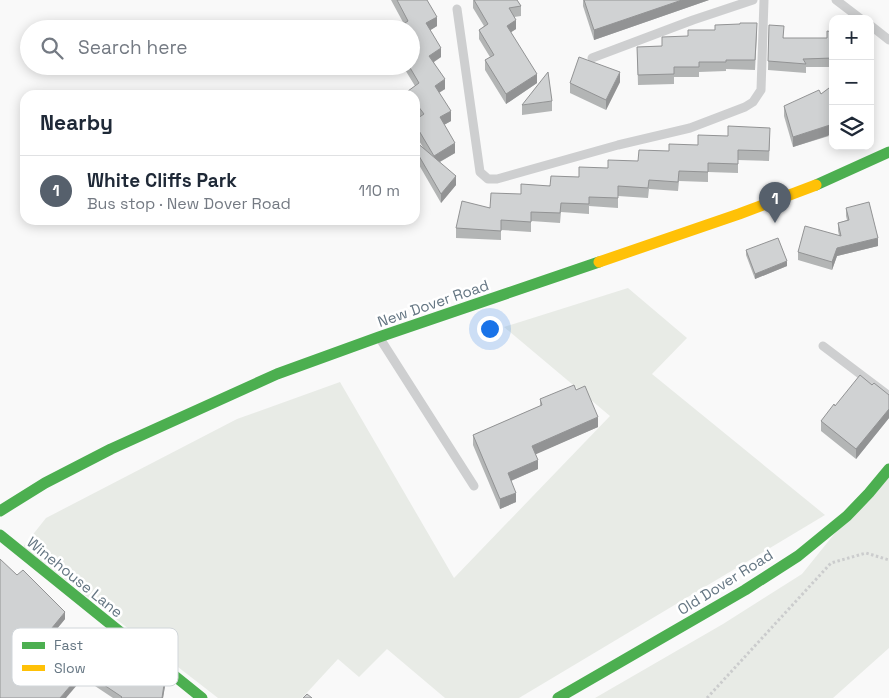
<!DOCTYPE html>
<meta charset="utf-8">
<style>
:root{--surface:#fff;--page:#f6f6f7;--text:#1f2937;--muted:#747a83;--line:#e0e1e3;--accent:#56606c}
body{margin:0;font-family:"Space Grotesk",sans-serif;background:var(--page);color:var(--text)}
.controls{position:absolute;right:15px;top:15px;display:grid;overflow:hidden;border-radius:10px;box-shadow:0 2px 12px #0003}
.controls button{width:45px;height:45px;display:grid;place-items:center;padding:0;border:0;border-bottom:1px solid var(--line);background:var(--surface);color:var(--text);font:25px sans-serif}
.you{position:absolute;left:489px;top:328px;width:18px;height:18px;margin:-12px;border:4px solid #fff;border-radius:50%;background:#1a73e8;box-shadow:0 0 0 8px #1a73e833}
.badge{display:grid;place-items:center;width:32px;height:32px;border-radius:50%;background:var(--accent);color:#fff;font-size:16px;font-weight:700}
.pin{position:absolute;translate:-50% -41px;filter:drop-shadow(0 1px 2px #0008)}
.pin::after{content:'';position:absolute;top:26px;width:18px;height:15px;background:inherit;clip-path:polygon(0 0,100% 0,50% 100%)}
.list{margin:0;padding:0;list-style:none}
h2{display:flex;justify-content:space-between;align-items:center;height:65px;margin:0;padding:0 20px;font-size:21px}
h2 small{font-size:16px;font-weight:400;color:var(--muted)}
.list li{display:grid;grid-template-columns:32px 1fr auto;gap:15px;align-items:center;box-sizing:border-box;height:70px;padding:0 20px;border-top:1px solid var(--line)}
.list b{display:block;font-size:19px;white-space:nowrap}
.list p{margin:0;font-size:16px;white-space:nowrap;color:var(--muted)}
.list em{font-size:16px;font-style:normal;color:var(--muted)}
.icon{flex:none;width:28px;height:28px;fill:none;stroke:currentColor;stroke-width:2;stroke-linecap:round;stroke-linejoin:round}
.map{position:relative;flex:none;width:889px;height:698px;overflow:hidden}
.search{position:absolute;background:var(--surface);box-shadow:0 2px 12px #0003;left:20px;top:20px;width:400px;height:55px;display:flex;align-items:center;gap:12px;box-sizing:border-box;padding:0 18px;border-radius:28px;color:var(--muted);font-size:19px}
.panel{position:absolute;background:var(--surface);box-shadow:0 2px 12px #0003;left:20px;top:90px;width:400px;height:135px;border-radius:15px}
.map>svg:first-child{display:block}
.green{fill:#e8ebe6}
.lines{fill:none;stroke-linecap:round;stroke-linejoin:round}
.path{stroke:#cbcccd;stroke-width:3;stroke-dasharray:2.5 2.5;stroke-linecap:butt}
.lane{stroke:#cecfd0;stroke-width:9}
.fast{stroke:#4caf50;stroke-width:11}
.slow{stroke:#ffc107;stroke-width:11}
.wall{fill:#b3b5b5}
.shaded-wall{fill:#929394}
.building{fill:#d0d2d3;stroke:#929394}
.labels{text-anchor:middle;dominant-baseline:central;stroke-width:5;stroke-linejoin:round;paint-order:stroke}
.street-label{font-size:15px;fill:#657683;stroke:#fff}
.key{fill:#fff;stroke:#d1d6da;stroke-width:1}
.key-label{font-size:14px;fill:#657683}
</style>
<div class="map">
<svg width="889" height="698" viewBox="0 0 889 698">
<rect width="100%" height="100%" fill="#f9f9f9"/>
<g class="green">
<polygon points="628,288 687,338 652,374 825,515 519,698 445,698 387,649 359,677 338,659 302,698 218,698 23,547 46,518 237,419 340,382 454,578 610,416 504,327"/>
<polygon points="889,466 889,648 833,698 595,698 723,624 802,574"/>
</g>
<g class="lines">
<polyline class="path" points="707,698 831,563 866,553 889,560"/>
<g class="lane">
<polyline points="836,0 861,19"/>
<polyline points="457,9 480,172 488,179 497,179 618,145 690,128 745,107 753,102 761,90 764,0"/>
<polyline points="870,25 889,40"/>
<polyline points="592,58 693,20 753,0"/>
<polyline points="379,337 474,486"/>
<polyline points="823,346 889,396"/>
</g>
<g class="fast">
<polyline points="816,185 889,152"/>
<polyline points="0,511 45,483 111,449 277,374 379,337 599,262"/>
<polyline points="0,535 202,698"/>
<polyline points="558,698 745,590 798,556 847,516 869,493 889,469"/>
</g>
<polyline class="slow" points="599,262 739,214 816,185"/>
</g>
<g class="wall">
<polygon points="391,0 427,0 437,26 430,30 441,57 434,62 445,89 439,93 451,121 444,125 455,153 440,162 456,185 441,203 415,158 415,141 424,149 415,134 415,120 419,117 415,111 415,95 408,95 408,91 415,86 404,68 404,66 411,66 411,29 399,29 399,27 404,24"/>
<polygon points="473,0 517,0 521,6 521,16 514,17 516,29 511,32 537,83 506,104 485,70 485,60 490,57 479,39 479,30 484,26 473,8"/>
<polygon points="583,0 709,0 594,40 583,6"/>
<polygon points="769,25 784,38 827,38 833,32 833,67 806,67 806,73 768,70"/>
<polygon points="757,33 755,70 726,69 726,71 699,72 699,77 674,77 674,84 638,85 637,47 662,46"/>
<polygon points="620,82 606,110 570,93 570,83"/>
<polygon points="552,101 552,111 522,115 522,105"/>
<polygon points="784,106 829,136 793,147 784,116"/>
<polygon points="770,138 769,161 738,160 738,173 708,172 708,182 679,181 678,191 649,189 648,198 618,196 618,208 589,206 589,214 561,212 560,223 531,221 531,232 501,230 501,240 456,238 456,228 490,208 521,194 608,168 638,161 669,151 698,145"/>
<polygon points="846,208 878,246 837,256 832,270 798,260 798,252 839,235 838,231 838,223 847,220 846,216"/>
<polygon points="746,250 787,266 755,279 746,255"/>
<polygon points="872,385 889,395 889,418 856,459 821,431 821,421 835,406"/>
<polygon points="576,390 598,427 535,454 538,469 511,481 516,502 500,509 473,445 473,435 540,406 540,399"/>
<polygon points="17,575 65,619 41,648 61,665 143,672 157,677 165,686 163,698 113,698 83,678 0,698"/>
</g>
<g class="shaded-wall">
<polygon points="682,0 709,0 594,40 594,30"/>
<polygon points="437,17 437,26 426,33 426,23"/>
<polygon points="516,20 516,29 507,35 507,26"/>
<polygon points="441,48 441,57 429,65 429,56"/>
<polygon points="620,72 620,82 606,110 606,100"/>
<polygon points="537,74 537,83 506,104 506,94"/>
<polygon points="445,79 445,89 435,95 435,86"/>
<polygon points="451,111 451,121 440,127 440,117"/>
<polygon points="833,124 833,134 793,147 793,137"/>
<polygon points="455,143 455,153 434,165 434,156"/>
<polygon points="456,176 456,185 441,203 441,194"/>
<polygon points="878,238 878,246 837,256 832,270 832,262 837,248"/>
<polygon points="787,261 787,266 755,279 755,274"/>
<polygon points="889,409 889,418 856,459 856,449"/>
<polygon points="598,417 598,427 532,456 532,446"/>
<polygon points="538,460 538,469 508,482 508,473"/>
<polygon points="516,493 516,502 500,509 500,499"/>
<polygon points="65,612 65,619 38,652 38,645"/>
<polygon points="83,671 83,678 66,698 60,698"/>
<polygon points="165,678 165,686 163,698 162,698"/>
</g>
<g class="building">
<polygon points="397,0 427,0 437,17 426,23 441,48 429,56 445,79 435,86 451,111 440,117 455,143 434,156 415,124 415,120 424,114 415,102 415,95 410,95 408,91 419,83 409,66 411,66 411,53 414,51 411,46 411,29 400,29 399,27 408,21"/>
<polygon points="474,0 517,0 521,6 509,8 516,20 507,26 537,74 506,94 485,60 494,55 479,30 488,24"/>
<polygon points="584,0 682,0 594,30"/>
<polygon points="740,23 757,23 755,60 726,60 726,62 699,62 699,67 674,67 674,74 638,75 637,47 662,46 662,37 688,36 688,30 715,30 715,25 740,24"/>
<polygon points="769,25 784,26 783,38 827,38 827,31 833,32 833,58 803,59 806,64 768,61"/>
<polygon points="579,57 620,72 606,100 570,83"/>
<polygon points="548,72 552,101 522,105"/>
<polygon points="833,85 833,124 793,137 784,106 819,90 821,94"/>
<polygon points="728,126 770,128 769,151 738,150 738,164 708,163 708,172 679,171 678,182 649,180 648,188 618,186 618,198 589,197 589,204 561,203 560,213 531,212 531,222 501,220 501,231 456,228 462,201 490,208 491,193 521,194 521,184 550,186 551,176 579,177 579,167 608,168 608,160 638,161 639,150 669,151 669,144 698,145 698,135 728,136"/>
<polygon points="415,141 456,176 441,194 415,149"/>
<polygon points="869,202 878,238 837,248 832,262 798,252 805,226 841,236 838,223 849,220 846,208"/>
<polygon points="778,238 787,261 755,274 746,250"/>
<polygon points="860,375 872,385 874,383 889,395 889,409 856,449 821,421 834,404 835,406"/>
<polygon points="574,385 576,390 585,386 598,417 532,446 538,460 508,473 516,493 500,499 473,435 542,405 540,399"/>
<polygon points="0,559 17,575 23,570 65,612 38,645 61,665 87,630 143,672 157,674 156,677 165,678 162,698 121,698 122,697 83,671 60,698 0,698"/>
<polygon points="307,694 312,698 303,698"/>
</g>
<g class="labels">
<g class="street-label">
<text transform="translate(433 303) rotate(-19)">New Dover Road</text>
<text transform="translate(75 577) rotate(39)">Winehouse Lane</text>
<text transform="translate(725 582) rotate(-32)">Old Dover Road</text>
</g>
</g>
<rect x="12" y="628" width="166" height="58" rx="8" class="key"/>
<rect x="22" y="642" width="23" height="7" fill="#4caf50"/>
<rect x="22" y="665" width="23" height="6" fill="#ffc107"/>
<g class="key-label">
<text x="54" y="650">Fast</text>
<text x="54" y="673">Slow</text>
</g>
</svg>
<div class="controls">
<button>+</button>
<button>−</button>
<button><svg class="icon" aria-label="layers" viewBox="0 0 24 24"><path d="M12 4l9 5-9 5-9-5zM3 14l9 5 9-5"/></svg></button>
</div>
<div class="you"></div>
<div class="pin badge" style="left:775px;top:223px">1</div>
<div class="search"><svg class="icon" aria-label="search" viewBox="0 0 24 24"><circle cx="10" cy="10" r="6"/><path d="M15 15l6 6"/></svg>Search here</div>
<section class="panel">
<h2>Nearby<small></small></h2>
<ul class="list">
<li><span class="badge">1</span><div><b>White Cliffs Park</b><p>Bus stop · New Dover Road</p></div><em>110 m</em></li>
</ul>
</section>
</div>
